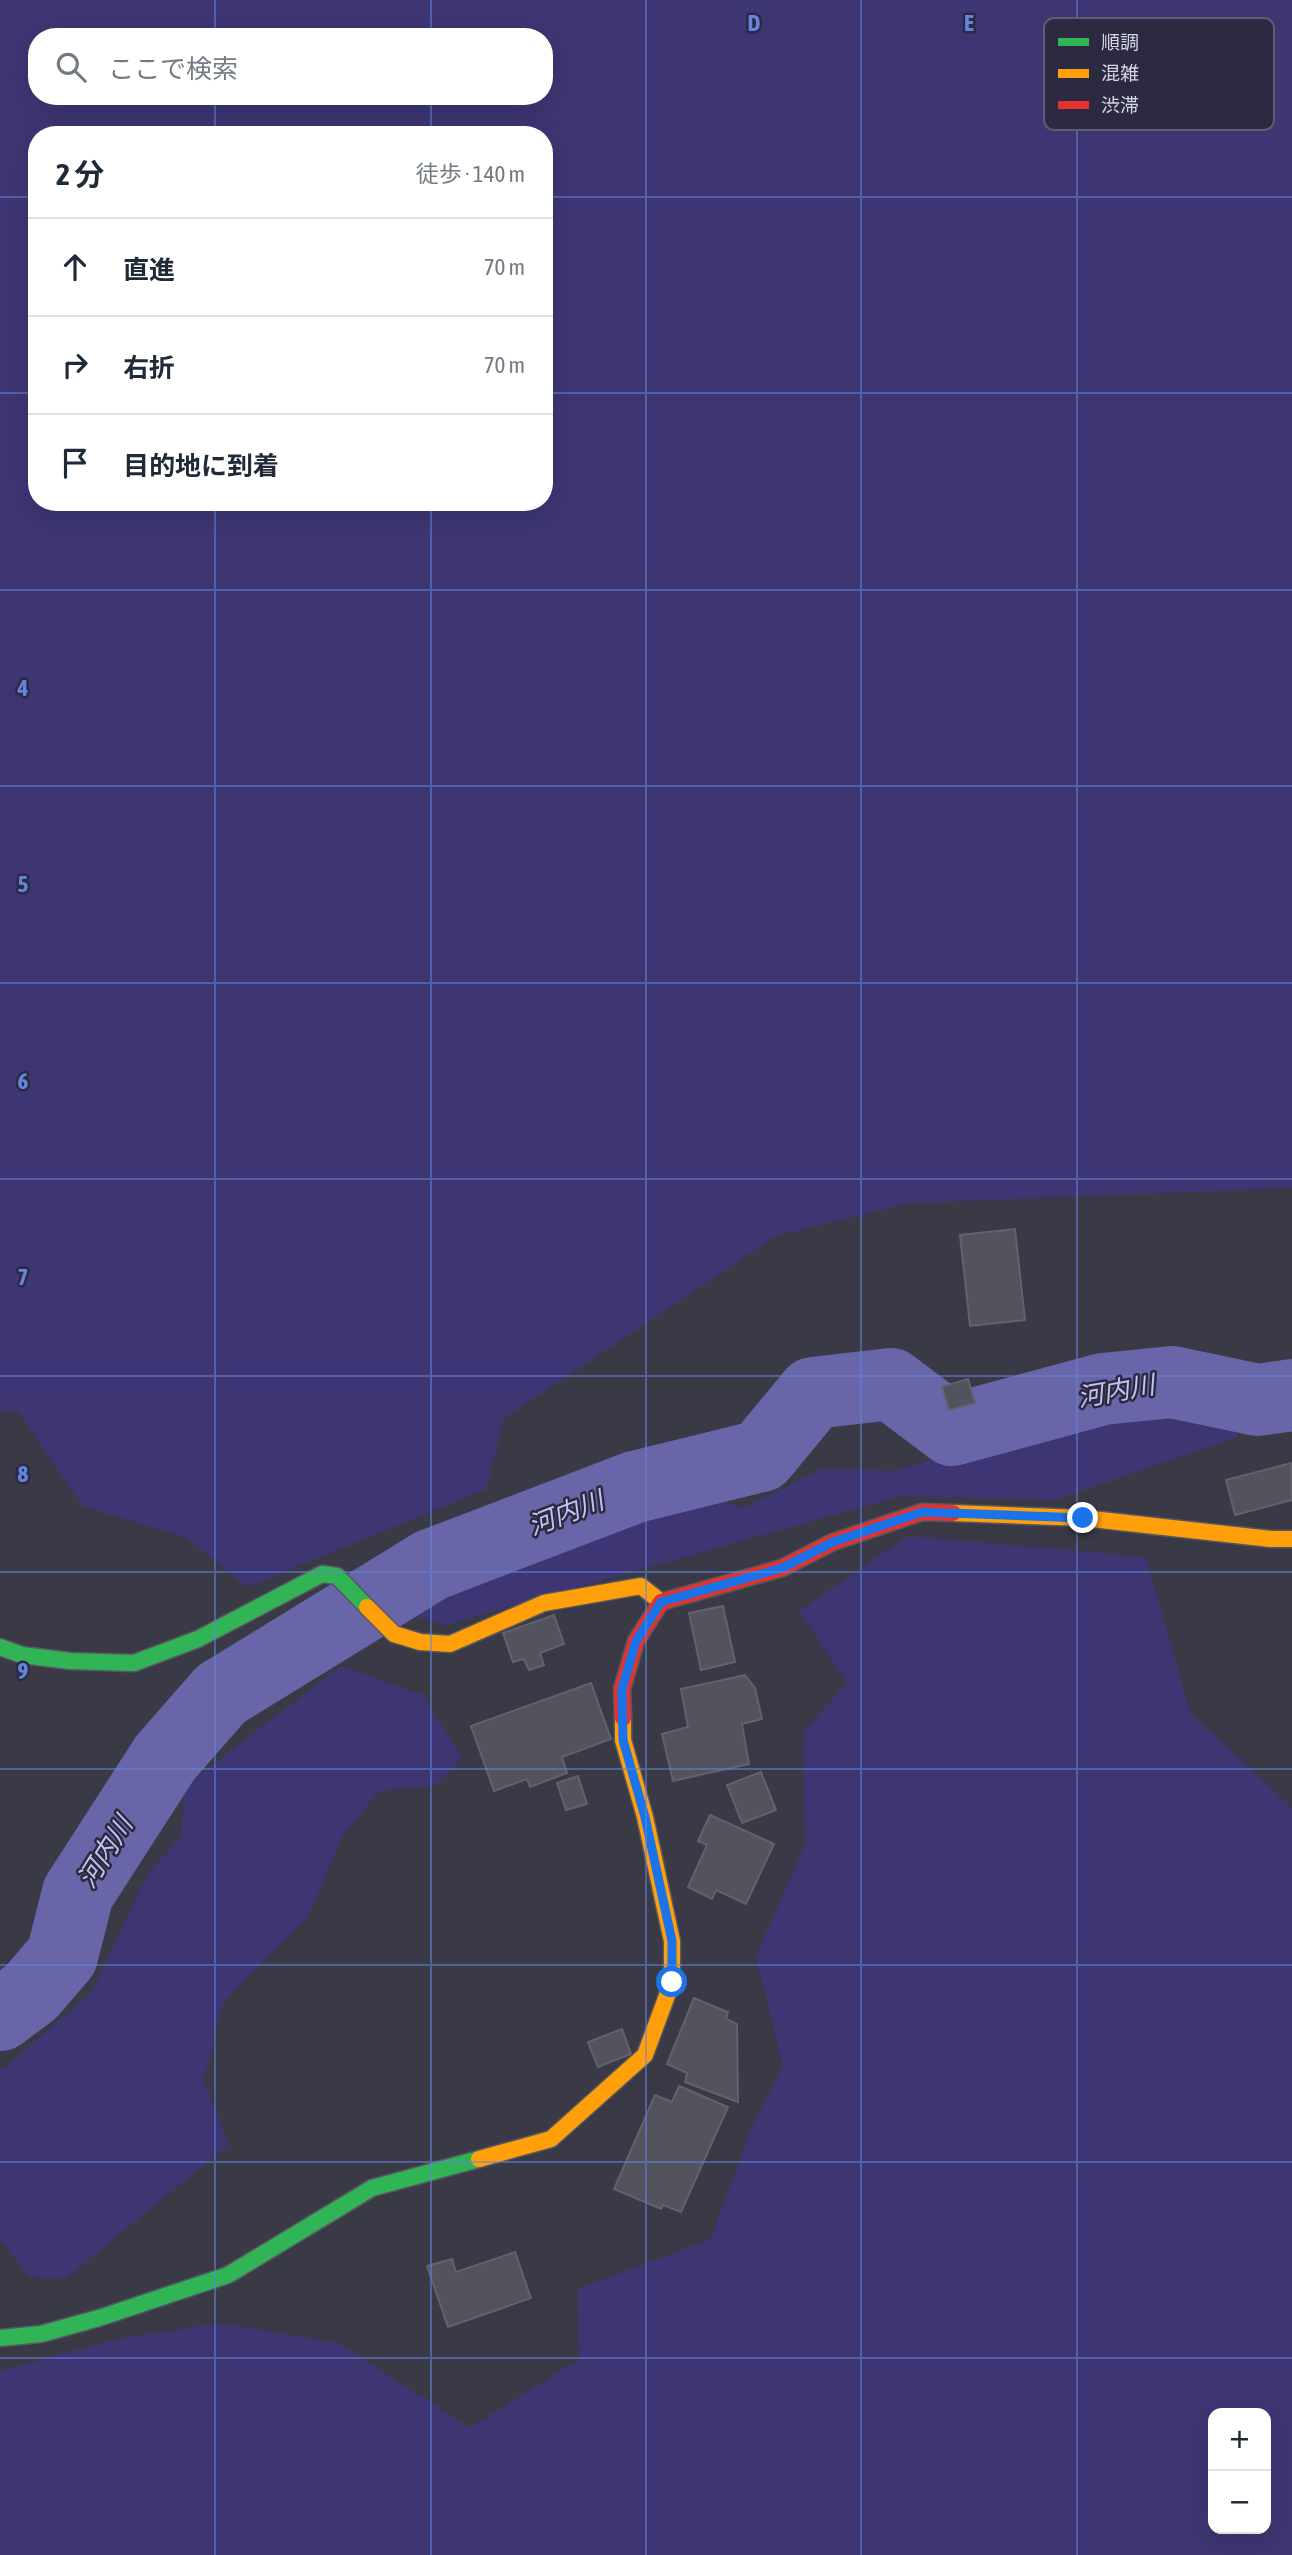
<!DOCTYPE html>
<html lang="ja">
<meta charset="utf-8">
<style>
:root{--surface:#fff;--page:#f6f6f7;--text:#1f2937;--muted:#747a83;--line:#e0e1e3}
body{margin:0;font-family:"Asap Condensed","Noto Sans JP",sans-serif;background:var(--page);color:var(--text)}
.controls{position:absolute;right:21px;bottom:21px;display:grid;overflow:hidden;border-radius:14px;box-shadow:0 7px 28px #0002}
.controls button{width:63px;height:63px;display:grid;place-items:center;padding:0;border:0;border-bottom:2px solid var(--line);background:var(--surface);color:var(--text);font:35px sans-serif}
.stop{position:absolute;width:21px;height:21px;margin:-16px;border:5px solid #1a73e8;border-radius:50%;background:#fff}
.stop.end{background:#1a73e8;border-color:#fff;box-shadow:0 2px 7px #0008}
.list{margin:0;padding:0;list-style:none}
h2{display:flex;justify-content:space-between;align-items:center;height:91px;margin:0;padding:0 28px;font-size:30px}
h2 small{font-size:23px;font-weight:400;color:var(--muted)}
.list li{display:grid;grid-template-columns:46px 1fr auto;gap:21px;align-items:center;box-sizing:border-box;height:98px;padding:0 28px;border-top:2px solid var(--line)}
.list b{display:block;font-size:26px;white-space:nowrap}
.list em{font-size:23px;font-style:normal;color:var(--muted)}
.icon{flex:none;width:38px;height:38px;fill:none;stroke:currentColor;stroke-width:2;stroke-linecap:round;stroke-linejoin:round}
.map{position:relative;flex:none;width:1292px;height:2555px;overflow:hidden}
.search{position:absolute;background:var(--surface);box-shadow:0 7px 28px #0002;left:28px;top:28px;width:525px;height:77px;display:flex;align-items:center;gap:18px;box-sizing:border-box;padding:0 24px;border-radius:28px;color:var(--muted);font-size:26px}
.panel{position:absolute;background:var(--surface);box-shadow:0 7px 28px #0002;left:28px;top:126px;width:525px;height:385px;border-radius:28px}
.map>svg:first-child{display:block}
.green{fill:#3d3673;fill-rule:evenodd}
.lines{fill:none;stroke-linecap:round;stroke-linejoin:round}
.river{stroke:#6965a9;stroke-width:72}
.building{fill:#53535e;stroke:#62626e;stroke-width:2}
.fast-casing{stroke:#575762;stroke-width:19}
.slow-casing{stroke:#575762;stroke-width:19}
.jam-casing{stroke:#575762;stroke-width:19}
.fast{stroke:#30b455;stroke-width:16}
.slow{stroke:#ff9f0a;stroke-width:16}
.jam{stroke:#e5322d;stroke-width:16}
.route{stroke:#1a73e8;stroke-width:9}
.grid{fill:none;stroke:#6684dd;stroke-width:2;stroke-opacity:0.55}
.labels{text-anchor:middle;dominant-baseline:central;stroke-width:5;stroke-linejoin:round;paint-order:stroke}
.water-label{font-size:26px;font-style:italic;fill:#c4c4ee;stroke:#2b2a42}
.key{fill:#2b2a42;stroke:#5e5d73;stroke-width:2}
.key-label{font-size:19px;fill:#d4d4e4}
.grid-label{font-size:23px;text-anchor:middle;font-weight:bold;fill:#6684dd;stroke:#2b2a42;stroke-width:5;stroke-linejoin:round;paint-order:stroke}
</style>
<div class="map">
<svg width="1292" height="2555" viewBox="0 0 1292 2555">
<rect width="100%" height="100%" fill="#3a3a47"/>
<g class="green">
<path d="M0,0H1292V1188L910,1203L776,1236L504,1418L486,1489L247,1587L187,1538L83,1506L19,1413L0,1410ZM37,37H544V96H37ZM37,135H544V502H37Z"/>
<polygon points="1123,1401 1232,1413 1238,1437 1054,1500 901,1496 445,1625 412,1615 463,1569 676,1491 744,1508 822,1469 896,1471"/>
<path d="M908,1536L1146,1557L1190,1712L1292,1808V2555H0V2371L119,2339L220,2323L338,2343L470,2428L579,2359L578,2289L711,2239L749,2133L783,2066L756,1956L805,1845L803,1732L847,1683L799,1611ZM1213,2413H1266V2529H1213Z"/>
<polygon points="341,1666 423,1695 462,1758 436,1785 379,1791 341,1838 309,1916 223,2003 204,2080 228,2145 65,2279 29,2277 0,2240 0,2069 4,2068 91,1993 147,1875 181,1837 185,1786"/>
</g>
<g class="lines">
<polyline class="river" points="0,2015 31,1992 62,1956 78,1893 165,1758 221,1694 431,1565 635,1487 761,1456 813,1393 891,1384 952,1430 1103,1389 1172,1382 1258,1400 1292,1395"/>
</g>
<g class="building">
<polygon points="1015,1229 1025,1320 970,1326 960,1235"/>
<polygon points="968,1379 975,1403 949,1410 942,1387"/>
<polygon points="1291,1463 1292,1500 1235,1515 1226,1480"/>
<polygon points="723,1606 735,1662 701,1670 689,1613"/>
<polygon points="554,1615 564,1644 540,1653 544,1665 529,1670 524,1659 513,1662 503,1633"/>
<polygon points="745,1675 755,1688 762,1719 742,1724 749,1764 673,1781 662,1734 688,1727 681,1689"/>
<polygon points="591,1683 611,1739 562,1757 567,1773 530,1787 527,1779 494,1791 471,1726"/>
<polygon points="761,1772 776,1810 742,1823 727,1785"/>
<polygon points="578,1776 587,1804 566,1810 557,1783"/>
<polygon points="710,1815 774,1844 746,1904 716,1890 712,1899 688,1887 707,1845 698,1841"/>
<polygon points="694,1998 728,2012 726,2019 737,2024 738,2102 685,2082 687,2073 667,2064"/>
<polygon points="622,2029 631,2054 598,2067 588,2042"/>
<polygon points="679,2086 728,2107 681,2212 663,2205 661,2209 614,2189 655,2095 672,2102"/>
<polygon points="515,2252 531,2298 448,2327 427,2266 452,2259 456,2272"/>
</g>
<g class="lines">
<defs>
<g id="fast">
<polyline points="0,1647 22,1655 70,1661 134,1663 198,1639 322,1574 337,1576 367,1607"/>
<polyline points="0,2338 41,2334 99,2318 228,2275 372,2188 479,2159"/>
</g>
<g id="slow">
<polyline points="953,1513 1083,1518 1271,1539 1292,1539"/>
<polyline points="367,1607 394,1634 420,1642 450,1644 544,1603 641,1586 661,1602"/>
<polyline points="479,2159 551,2139 645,2055 672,1982 672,1941 645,1817 623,1740 623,1718"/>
</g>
<polyline id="jam" points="623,1718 622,1689 636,1641 661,1602 782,1568 833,1542 922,1512 953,1513"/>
</defs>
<use href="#fast" class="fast-casing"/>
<use href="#slow" class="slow-casing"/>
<use href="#jam" class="jam-casing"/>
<use href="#fast" class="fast"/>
<use href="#slow" class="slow"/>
<use href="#jam" class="jam"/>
</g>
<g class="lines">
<polyline class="route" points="672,1982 672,1941 645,1817 623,1740 622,1689 636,1641 661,1602 782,1568 833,1542 922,1512 1083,1518"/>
</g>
<path class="grid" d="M215,0V37M431,0V37M646,0V2555M861,0V2555M1077,0V2555M215,96V135M431,96V135M0,197H37M544,197H1292M0,393H37M544,393H1292M215,502V2555M431,502V2555M0,590H1292M0,786H1292M0,983H1292M0,1179H1292M0,1376H1292M0,1572H1292M0,1769H1292M0,1965H1292M0,2162H1292M0,2358H1292"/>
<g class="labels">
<g class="water-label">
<text transform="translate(1116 1391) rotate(-10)">河内川</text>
<text transform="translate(566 1513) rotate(-21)">河内川</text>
<text transform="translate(105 1852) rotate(-58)">河内川</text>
</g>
</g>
<rect x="1044" y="18" width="230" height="112" rx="10" class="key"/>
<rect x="1058" y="38" width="31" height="8" fill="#30b455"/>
<rect x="1058" y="69" width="31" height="9" fill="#ff9f0a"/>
<rect x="1058" y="101" width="31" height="8" fill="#e5322d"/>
<g class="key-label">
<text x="1101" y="49">順調</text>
<text x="1101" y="80">混雑</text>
<text x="1101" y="112">渋滞</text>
</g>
<g class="grid-label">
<text x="754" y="31">D</text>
<text x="969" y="31">E</text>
<text x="23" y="696">4</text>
<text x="23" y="892">5</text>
<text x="23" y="1089">6</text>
<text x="23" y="1285">7</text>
<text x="23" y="1482">8</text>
<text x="23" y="1679">9</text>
</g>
</svg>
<div class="controls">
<button>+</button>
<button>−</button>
</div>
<div class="stop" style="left:672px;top:1982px"></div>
<div class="stop end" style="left:1083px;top:1518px"></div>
<div class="search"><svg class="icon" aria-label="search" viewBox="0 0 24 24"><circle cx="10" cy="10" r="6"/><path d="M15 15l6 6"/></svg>ここで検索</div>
<section class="panel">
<h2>2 分<small>徒歩 · 140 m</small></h2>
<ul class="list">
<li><svg class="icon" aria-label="ahead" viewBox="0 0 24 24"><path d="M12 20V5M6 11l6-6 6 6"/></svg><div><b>直進</b></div><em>70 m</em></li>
<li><svg class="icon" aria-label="right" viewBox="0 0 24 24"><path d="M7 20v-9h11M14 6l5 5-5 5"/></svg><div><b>右折</b></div><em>70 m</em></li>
<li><svg class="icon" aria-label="arrive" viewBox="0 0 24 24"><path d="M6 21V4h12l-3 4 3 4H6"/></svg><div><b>目的地に到着</b></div></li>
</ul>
</section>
</div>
